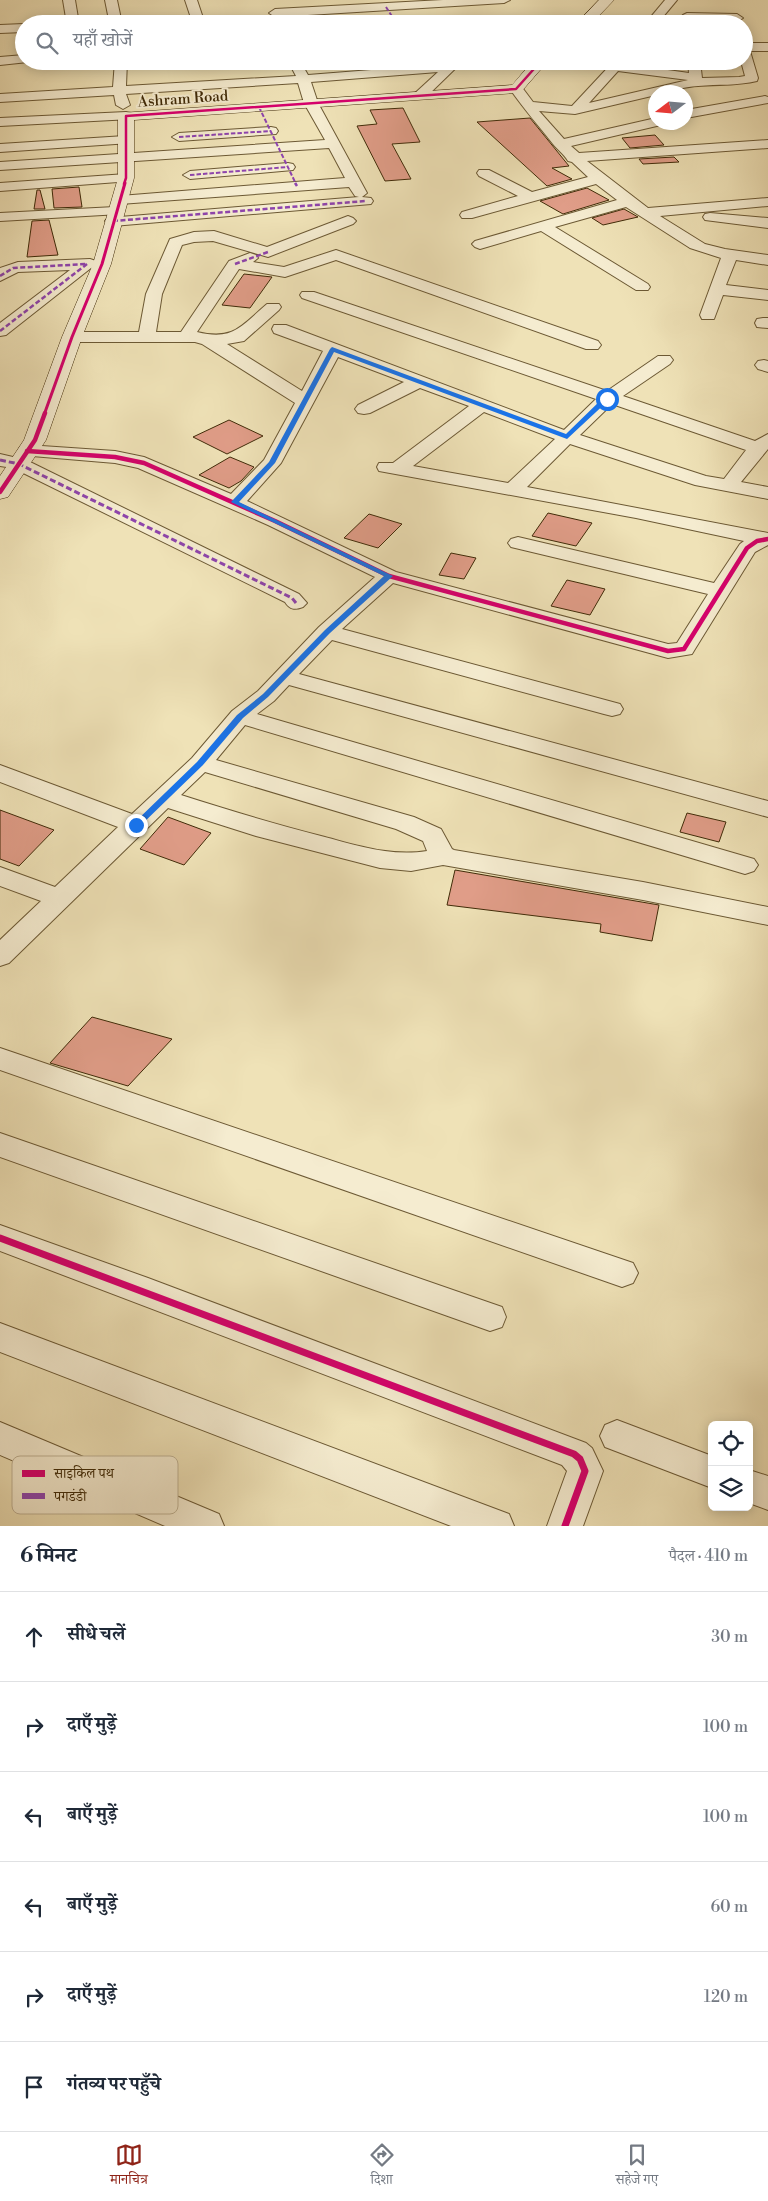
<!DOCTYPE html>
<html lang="hi">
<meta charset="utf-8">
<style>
:root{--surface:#fff;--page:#f6f6f7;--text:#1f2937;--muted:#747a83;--line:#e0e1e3;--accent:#8f2418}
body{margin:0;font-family:"Libre Bodoni","Noto Serif Devanagari",serif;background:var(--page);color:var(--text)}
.controls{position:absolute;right:15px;bottom:15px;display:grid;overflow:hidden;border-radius:8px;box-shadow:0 2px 12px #0003}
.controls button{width:45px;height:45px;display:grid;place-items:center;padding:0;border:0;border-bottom:1px solid var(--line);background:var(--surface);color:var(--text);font:25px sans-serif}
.compass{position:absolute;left:648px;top:85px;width:45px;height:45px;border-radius:50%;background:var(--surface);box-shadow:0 2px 12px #0003;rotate:254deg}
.stop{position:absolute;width:15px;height:15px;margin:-11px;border:4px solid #1a73e8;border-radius:50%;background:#fff}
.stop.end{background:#1a73e8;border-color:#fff;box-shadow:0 1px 5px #0008}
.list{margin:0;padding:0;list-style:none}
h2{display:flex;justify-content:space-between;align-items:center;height:65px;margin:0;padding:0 20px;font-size:21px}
h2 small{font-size:16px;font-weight:400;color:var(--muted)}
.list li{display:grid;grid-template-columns:32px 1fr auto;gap:15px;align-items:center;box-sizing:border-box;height:90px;padding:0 20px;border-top:1px solid var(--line)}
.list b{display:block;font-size:19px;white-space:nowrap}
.list em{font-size:16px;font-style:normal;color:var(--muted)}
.icon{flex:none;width:28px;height:28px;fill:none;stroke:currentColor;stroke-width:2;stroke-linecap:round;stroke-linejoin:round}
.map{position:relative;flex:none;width:768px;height:1526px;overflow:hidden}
.search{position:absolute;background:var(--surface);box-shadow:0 2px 12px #0003;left:15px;right:15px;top:15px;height:55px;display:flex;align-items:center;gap:12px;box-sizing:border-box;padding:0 18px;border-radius:28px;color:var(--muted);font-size:19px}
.sheet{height:605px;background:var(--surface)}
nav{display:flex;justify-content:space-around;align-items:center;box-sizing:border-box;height:70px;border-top:1px solid var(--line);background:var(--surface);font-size:14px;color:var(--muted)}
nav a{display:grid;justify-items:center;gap:2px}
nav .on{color:var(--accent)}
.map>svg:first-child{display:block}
.building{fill:#e09d88;stroke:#402b08}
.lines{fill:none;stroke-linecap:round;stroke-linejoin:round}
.street-casing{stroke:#6c5934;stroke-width:2}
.secondary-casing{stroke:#402b08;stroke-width:1}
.street{fill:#f5ecd0;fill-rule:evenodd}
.secondary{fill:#f5ecd0;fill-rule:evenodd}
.quiet-far2{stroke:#8e44ad;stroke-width:2;stroke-dasharray:4.5 2;stroke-linecap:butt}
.quiet-far1{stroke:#8e44ad;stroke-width:2.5;stroke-dasharray:5 2.5;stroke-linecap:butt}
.quiet{stroke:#8e44ad;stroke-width:3;stroke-dasharray:6 3;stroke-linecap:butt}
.cycleway-far3-casing{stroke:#f5ecd0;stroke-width:4.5}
.cycleway-far2-casing{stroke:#f5ecd0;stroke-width:5}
.cycleway-far1-casing{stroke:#f5ecd0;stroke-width:7}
.cycleway-casing{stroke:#f5ecd0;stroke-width:10}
.cycleway-far3{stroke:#d6006c;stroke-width:2.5}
.cycleway-far2{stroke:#d6006c;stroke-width:3}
.cycleway-far1{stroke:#d6006c;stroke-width:4.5}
.cycleway{stroke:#d6006c;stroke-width:7}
.route{fill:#1a73e8}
.labels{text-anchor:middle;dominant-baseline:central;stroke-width:4;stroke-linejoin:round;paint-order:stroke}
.far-street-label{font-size:15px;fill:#402b08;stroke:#f5ecd0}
.key{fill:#f5ecd0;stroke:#bfb294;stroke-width:1}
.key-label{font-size:14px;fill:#402b08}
</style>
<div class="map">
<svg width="768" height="1526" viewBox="0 0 768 1526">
<rect width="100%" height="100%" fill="#efe2b7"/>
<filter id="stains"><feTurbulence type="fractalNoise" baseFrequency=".004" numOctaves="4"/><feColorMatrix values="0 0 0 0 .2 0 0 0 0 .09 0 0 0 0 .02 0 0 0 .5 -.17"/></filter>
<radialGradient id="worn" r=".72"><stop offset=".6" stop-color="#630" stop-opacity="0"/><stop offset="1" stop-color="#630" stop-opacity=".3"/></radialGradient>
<g class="building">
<polygon points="403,108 420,142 392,144 411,179 385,181 357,126 377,124 370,110"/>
<polygon points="530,118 569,166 552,168 572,179 547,186 477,122"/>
<polygon points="655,135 664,145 630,148 622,138"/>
<polygon points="674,157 679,162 643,164 639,159"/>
<polygon points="79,187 82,207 54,208 52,189"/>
<polygon points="587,188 609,200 563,214 540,201"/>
<polygon points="37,190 40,190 45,209 34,209"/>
<polygon points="624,209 638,217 603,225 592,218"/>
<polygon points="49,220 58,255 27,257 32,221"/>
<polygon points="244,274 272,277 250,308 222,305"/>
<polygon points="229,420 263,436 227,454 193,437"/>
<polygon points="230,457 254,467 241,481 229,488 199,475"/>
<polygon points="548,513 592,523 576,546 532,536"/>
<polygon points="369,514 402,524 378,548 344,538"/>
<polygon points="451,553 476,558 464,579 439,575"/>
<polygon points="567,580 605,589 590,615 551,606"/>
<polygon points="0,810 54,830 19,866 0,859"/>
<polygon points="687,813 726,822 719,842 680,832"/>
<polygon points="168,817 211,833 184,865 140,849"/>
<polygon points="455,870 659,905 652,941 600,932 601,924 447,905"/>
<polygon points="92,1017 172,1039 128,1086 50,1063"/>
</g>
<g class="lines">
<defs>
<g id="street">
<polygon points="63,0 75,0 79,24 67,24"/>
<polygon points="105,0 117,0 122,24 86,24 92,20 109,20"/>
<polygon points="185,0 197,0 205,24 193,24"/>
<polygon points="443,0 510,0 504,3 275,17 269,13 275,9"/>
<polygon points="665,0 677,0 657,24 645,24"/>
<polygon points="687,13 737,14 743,18 737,22 683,19 681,17 683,15"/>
<polygon points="24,24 24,32 0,33 0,25"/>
<path d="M744,43H768V51H750L758,78L757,81C737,86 718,84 698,86C683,87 670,92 656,92V95L575,114L539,111L564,139L656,118V122H662L661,125L571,146L579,153L768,140V148L587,161L648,208L768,198V206L660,216L705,244L725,249L768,255V265L736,260L726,285L768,290V300L723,295L714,319H702L700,315L721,258L690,248L626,207L555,227L648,284L650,287L648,290H636L541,231L480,249L475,247L472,244L475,241L617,200L596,184L472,218H462L460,215L462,212L518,196L479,176L477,173L479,170H489L532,192L588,177L572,162L568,161C564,154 558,150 553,144C539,126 523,108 510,89L511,86H521L533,102L572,106L614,61H627L625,64L689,73L688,61H700L702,78L739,77L745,76L741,61H744ZM618,71L688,80L589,103Z"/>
<polygon points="24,55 24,61 28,62 0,65 0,57"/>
<polygon points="115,61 127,61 126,86 296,76 288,61 300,61 308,75 447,64 450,61 460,61 461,63 425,98 420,99 413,95 438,72 311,82 318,103 367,193 362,197 371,198 373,201 371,204 113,226 108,224 105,221 108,218 359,197 355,196 349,187 120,204 115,203 113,200 115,197 120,196 345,178 329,148 0,170 0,162 325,140 304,103 298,83 126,94 130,105 123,109 116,105 114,95 0,102 0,94 113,87"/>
<polygon points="765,96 768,97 768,103 686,118 686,110"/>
<polygon points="126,112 131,113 133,116 131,119 0,126 0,118"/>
<polygon points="271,127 276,128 278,131 276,134 179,141 172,137 179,133"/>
<polygon points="125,136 132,140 130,143 0,152 0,144"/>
<polygon points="288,163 293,164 295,167 293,170 190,179 183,175 190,171"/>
<polygon points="126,174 131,175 133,178 131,181 0,191 0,183"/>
<polygon points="115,207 120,208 122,211 120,214 0,221 0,213"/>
<polygon points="710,213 768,218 768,228 705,220 703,217 705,214"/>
<path d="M348,216L353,218L356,221L353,224L268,257L213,241L194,242L182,245L162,294L156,332H181L229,261L250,253L256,255L258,258L253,262L284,267L336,250L598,341L601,345L598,349H586L336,260L285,277L239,269L197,332C234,341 241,326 267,304H279L281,307L279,310L244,341L227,344L302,391L323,351L274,333L272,329L274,325H286L564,430L596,399L302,298L300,295L302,292H314L607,391L658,356H670L673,360L670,364L623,396L755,441L768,434V449L741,482L768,487V499L695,485L570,444L527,487L768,533V545L755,552L695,649L692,654L668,658L393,583L342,629L620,704L623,709L620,714L612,716L604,714L332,640L299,674L768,801V817L289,685L274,701L257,714L754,859L758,865L754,871L745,874L245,725L216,760L414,817L441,829L452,849L454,850L643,882L768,907V925L643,900L443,865L411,871L380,868L256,836L168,808L9,963L0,966V940L41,901L0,886V867L55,887L118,827L0,782V765L132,814L192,758L232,711L258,691L319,627L375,577L268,525L138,468L115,463L20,455L18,451L20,447L27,445L115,451L144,457L231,494L264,460L295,403L202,344L195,342H72L66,341L64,337L66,333L72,332H139L146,294L170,239L194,232L214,231L267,247ZM338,357L404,382L358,405L355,409L358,413L364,414L370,413L420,388L469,406L393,463H379L377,467L379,471L636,518L744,541L740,544L714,583L518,537L511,539L508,543L511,547L708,594L677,643L668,644L396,572L247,501L281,463ZM612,404L746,450L724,479L706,476L580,435ZM484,412L555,439L508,483L413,466ZM205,772L396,829L423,841L427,851C390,857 356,845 321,836C274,824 228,810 181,795Z"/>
<polygon points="90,259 96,261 98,264 96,267 91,268 6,335 0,336 0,323 70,270 18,272 0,281 0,268 18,262"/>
<polygon points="763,318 768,318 768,328 757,327 755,323 757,319"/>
<polygon points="764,360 768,361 768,372 758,369 755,365 758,361"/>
<path d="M0,454L26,460L299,594L307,603L303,607C295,610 290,610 285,602L13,468L0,466Z"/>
<polygon points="0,1048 633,1263 638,1273 633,1283 622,1287 0,1070"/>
<polygon points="0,1133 502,1307 506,1317 502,1327 490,1331 0,1157"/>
<polygon points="0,1225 148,1278 586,1443 592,1448 603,1471 583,1526 547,1526 567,1471 562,1465 0,1251"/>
<polygon points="0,1323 509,1514 514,1526 451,1526 0,1352"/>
<polygon points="617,1420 712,1456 712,1488 605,1447 600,1436 605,1425"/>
<polygon points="0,1422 219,1514 224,1526 165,1526 0,1455"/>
<polygon points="749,1470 768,1476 768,1510 749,1503"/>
</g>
<g id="secondary">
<polygon points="599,0 614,0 591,24 576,24"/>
<polygon points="533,61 548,61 521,92 516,93 134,120 134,178 111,264 82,337 46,440 8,497 0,499 0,476 24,440 62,337 93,264 118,178 118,116 121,113 512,85"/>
</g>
</defs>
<use href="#street" class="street-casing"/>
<use href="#secondary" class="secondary-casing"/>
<use href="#street" class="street"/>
<use href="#secondary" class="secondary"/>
<g class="quiet-far2">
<polyline points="386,7 397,24"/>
<polyline points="259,107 296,184"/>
<polyline points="179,137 271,131"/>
<polyline points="190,175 288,167"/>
</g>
<g class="quiet-far1">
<polyline points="295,183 297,186"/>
<polyline points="113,221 366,201"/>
<polyline points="235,264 268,252"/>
<polyline points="0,276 13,268 87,264"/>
<polyline points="0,331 87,264"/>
</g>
<polyline class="quiet" points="0,460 19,464 292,598 296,603"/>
<defs>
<polyline id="cycleway-far3" points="124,184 126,178 126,116 516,89 541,61"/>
<polyline id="cycleway-far2" points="44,415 72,337 102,264 125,183"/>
<g id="cycleway-far1">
<polyline points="27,451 115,457 144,463 275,521 389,576 668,651 684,649 747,548 757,541 768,539"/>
<polyline points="0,492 35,440 45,413"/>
</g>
<polyline id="cycleway" points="0,1238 574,1454 580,1459 585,1471 565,1526"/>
</defs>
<use href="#cycleway-far3" class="cycleway-far3-casing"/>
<use href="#cycleway-far2" class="cycleway-far2-casing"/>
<use href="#cycleway-far1" class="cycleway-far1-casing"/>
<use href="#cycleway" class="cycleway-casing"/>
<use href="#cycleway-far3" class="cycleway-far3"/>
<use href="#cycleway-far2" class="cycleway-far2"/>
<use href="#cycleway-far1" class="cycleway-far1"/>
<use href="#cycleway" class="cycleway"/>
</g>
<polygon class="route" points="332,347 566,434 604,397 610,399 567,439 334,352 275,463 239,502 393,576 330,633 268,697 243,718 203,765 139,827 134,827 134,823 197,762 237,715 263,694 325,630 384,576 231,502 269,462 330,349"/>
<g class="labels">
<g class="far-street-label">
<text transform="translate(183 99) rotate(-4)">Ashram Road</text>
</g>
</g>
<rect x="12" y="1456" width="166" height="58" rx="8" class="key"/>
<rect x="22" y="1470" width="23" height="7" fill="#d6006c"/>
<rect x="22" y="1493" width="23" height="6" fill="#8e44ad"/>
<g class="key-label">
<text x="54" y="1478">साइकिल पथ</text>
<text x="54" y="1501">पगडंडी</text>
</g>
<rect width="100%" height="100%" filter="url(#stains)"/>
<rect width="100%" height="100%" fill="url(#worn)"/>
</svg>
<div class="controls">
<button><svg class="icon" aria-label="locate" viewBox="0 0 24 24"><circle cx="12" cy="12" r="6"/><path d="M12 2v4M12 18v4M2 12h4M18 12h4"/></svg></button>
<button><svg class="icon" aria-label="layers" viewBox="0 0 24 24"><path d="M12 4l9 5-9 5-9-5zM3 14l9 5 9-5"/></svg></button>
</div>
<svg class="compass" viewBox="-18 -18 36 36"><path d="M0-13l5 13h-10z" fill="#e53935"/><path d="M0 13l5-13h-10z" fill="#747a83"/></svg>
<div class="stop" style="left:607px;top:399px"></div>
<div class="stop end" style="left:136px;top:825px"></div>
<div class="search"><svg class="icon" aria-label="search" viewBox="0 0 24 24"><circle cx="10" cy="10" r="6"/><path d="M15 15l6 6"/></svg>यहाँ खोजें</div>
</div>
<section class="sheet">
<h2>6 मिनट<small>पैदल · 410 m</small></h2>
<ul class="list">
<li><svg class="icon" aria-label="ahead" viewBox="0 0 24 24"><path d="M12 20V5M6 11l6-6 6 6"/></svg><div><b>सीधे चलें</b></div><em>30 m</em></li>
<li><svg class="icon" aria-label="right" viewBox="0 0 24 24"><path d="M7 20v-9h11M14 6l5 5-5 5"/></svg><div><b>दाएँ मुड़ें</b></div><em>100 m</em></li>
<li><svg class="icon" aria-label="left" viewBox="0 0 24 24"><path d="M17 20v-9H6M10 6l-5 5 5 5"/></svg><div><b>बाएँ मुड़ें</b></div><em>100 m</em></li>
<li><svg class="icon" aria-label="left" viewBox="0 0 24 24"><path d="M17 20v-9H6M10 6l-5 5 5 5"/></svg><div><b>बाएँ मुड़ें</b></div><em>60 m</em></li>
<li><svg class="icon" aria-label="right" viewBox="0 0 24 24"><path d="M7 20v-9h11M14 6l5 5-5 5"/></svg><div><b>दाएँ मुड़ें</b></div><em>120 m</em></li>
<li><svg class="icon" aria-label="arrive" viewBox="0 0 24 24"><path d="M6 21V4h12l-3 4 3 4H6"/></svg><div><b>गंतव्य पर पहुँचे</b></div></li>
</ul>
</section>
<nav>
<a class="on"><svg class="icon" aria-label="map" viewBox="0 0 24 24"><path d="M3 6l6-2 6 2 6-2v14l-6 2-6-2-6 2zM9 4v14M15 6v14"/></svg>मानचित्र</a>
<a><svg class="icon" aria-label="directions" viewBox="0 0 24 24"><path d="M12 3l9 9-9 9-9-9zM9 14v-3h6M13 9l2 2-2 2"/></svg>दिशा</a>
<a><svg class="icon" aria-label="saved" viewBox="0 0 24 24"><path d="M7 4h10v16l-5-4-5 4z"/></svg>सहेजे गए</a>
</nav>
